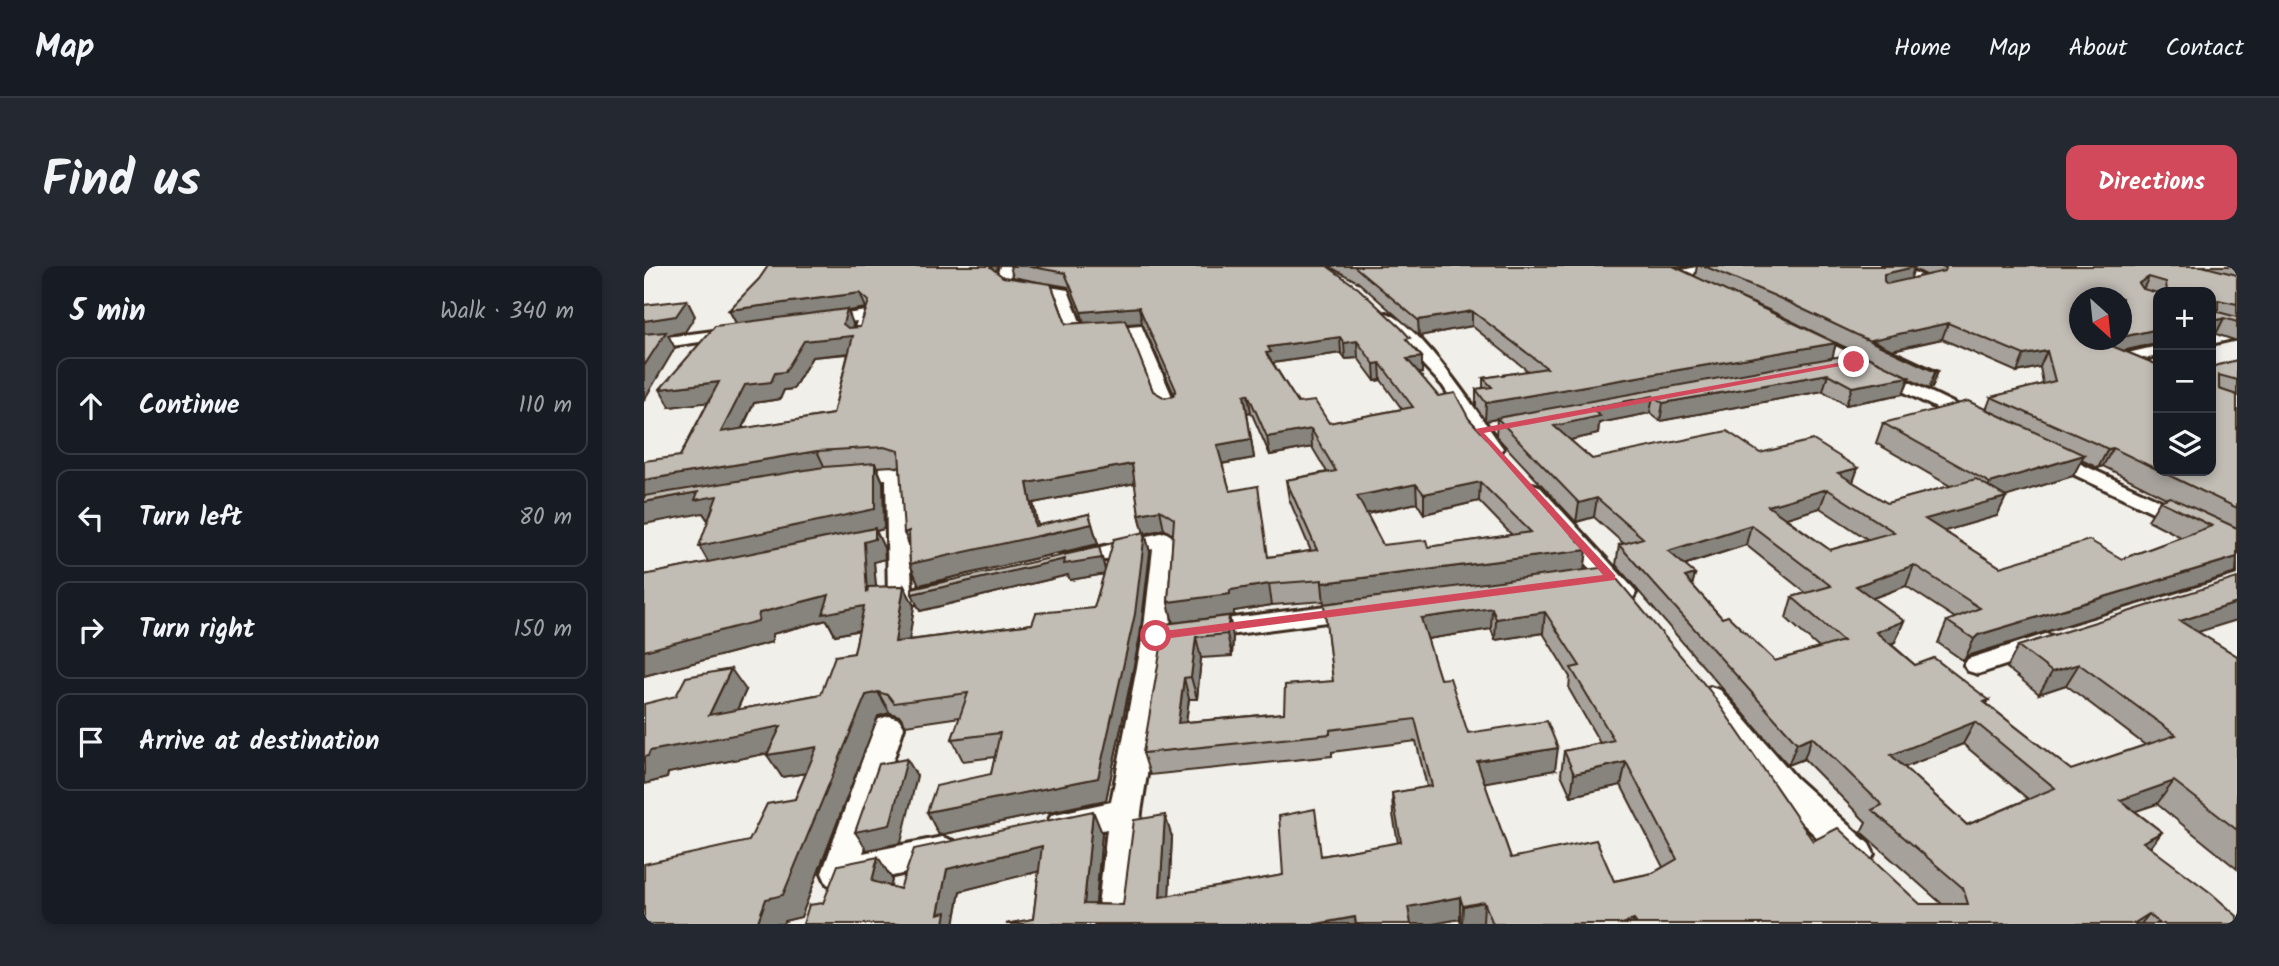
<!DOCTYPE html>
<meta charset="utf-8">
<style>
:root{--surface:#171b24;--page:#242831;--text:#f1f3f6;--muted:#9ea1a6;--line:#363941;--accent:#d1495b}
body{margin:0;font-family:Kalam,sans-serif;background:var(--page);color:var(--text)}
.controls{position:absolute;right:21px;top:21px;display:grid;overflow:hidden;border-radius:14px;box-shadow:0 4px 10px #0003}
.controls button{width:63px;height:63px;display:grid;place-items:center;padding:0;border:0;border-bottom:2px solid var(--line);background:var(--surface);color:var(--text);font:35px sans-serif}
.compass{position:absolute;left:1425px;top:21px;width:63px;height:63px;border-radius:50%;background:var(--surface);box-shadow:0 4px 10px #0003;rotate:153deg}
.stop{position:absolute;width:21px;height:21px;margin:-16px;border:5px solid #d1495b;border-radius:50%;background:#fff}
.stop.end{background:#d1495b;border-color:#fff;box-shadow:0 2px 7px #0008}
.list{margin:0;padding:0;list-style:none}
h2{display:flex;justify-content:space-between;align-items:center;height:91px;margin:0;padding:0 28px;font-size:30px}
h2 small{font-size:23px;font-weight:400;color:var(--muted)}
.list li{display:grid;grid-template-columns:46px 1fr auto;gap:21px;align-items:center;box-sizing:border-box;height:98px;margin:0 14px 14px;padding:0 14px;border:2px solid var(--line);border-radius:14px}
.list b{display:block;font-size:26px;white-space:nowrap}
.list em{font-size:23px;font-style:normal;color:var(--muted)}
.icon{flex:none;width:38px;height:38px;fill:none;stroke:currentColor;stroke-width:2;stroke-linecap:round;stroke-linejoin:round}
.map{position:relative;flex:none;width:1593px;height:658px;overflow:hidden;border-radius:14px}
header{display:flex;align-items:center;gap:42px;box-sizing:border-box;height:98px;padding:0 35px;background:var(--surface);border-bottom:2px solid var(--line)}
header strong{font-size:33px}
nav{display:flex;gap:38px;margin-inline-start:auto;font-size:24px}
.intro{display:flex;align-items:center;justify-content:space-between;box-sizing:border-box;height:168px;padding:0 42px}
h1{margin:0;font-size:49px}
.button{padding:18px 32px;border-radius:14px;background:var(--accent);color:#fff;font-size:24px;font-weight:700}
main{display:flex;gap:42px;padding:0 42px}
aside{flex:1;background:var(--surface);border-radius:14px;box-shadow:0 4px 10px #0003}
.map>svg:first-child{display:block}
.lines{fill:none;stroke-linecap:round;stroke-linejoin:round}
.minor-casing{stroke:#3b2a1e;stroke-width:6}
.minor{fill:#fdfcf7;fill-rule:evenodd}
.wall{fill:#a6a29b;stroke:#3b2a1e;stroke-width:2;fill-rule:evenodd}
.shaded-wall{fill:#87847e;stroke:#3b2a1e;stroke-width:2}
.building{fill:#c1bcb4;stroke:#3b2a1e;stroke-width:2;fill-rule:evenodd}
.route{fill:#d1495b}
</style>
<header>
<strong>Map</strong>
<nav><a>Home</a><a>Map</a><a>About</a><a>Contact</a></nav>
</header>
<div class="intro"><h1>Find us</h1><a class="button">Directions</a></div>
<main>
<aside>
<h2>5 min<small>Walk · 340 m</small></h2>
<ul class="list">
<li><svg class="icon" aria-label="ahead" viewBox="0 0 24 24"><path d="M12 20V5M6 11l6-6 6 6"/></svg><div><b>Continue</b></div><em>110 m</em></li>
<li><svg class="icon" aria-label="left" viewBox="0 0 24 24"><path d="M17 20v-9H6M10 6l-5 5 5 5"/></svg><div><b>Turn left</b></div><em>80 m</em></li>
<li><svg class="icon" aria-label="right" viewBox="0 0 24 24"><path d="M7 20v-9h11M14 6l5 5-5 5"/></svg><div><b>Turn right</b></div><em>150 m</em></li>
<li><svg class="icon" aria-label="arrive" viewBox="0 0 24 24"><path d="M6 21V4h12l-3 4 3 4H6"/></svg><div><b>Arrive at destination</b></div></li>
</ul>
</aside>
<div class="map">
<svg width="1593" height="658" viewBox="0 0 1593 658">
<rect width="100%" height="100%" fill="#f1efea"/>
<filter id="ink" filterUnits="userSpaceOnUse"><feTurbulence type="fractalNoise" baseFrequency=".0143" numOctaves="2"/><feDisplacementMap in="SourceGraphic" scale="14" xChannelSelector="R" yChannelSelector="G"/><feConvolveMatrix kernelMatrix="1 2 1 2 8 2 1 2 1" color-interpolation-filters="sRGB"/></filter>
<g filter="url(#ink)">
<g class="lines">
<defs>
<g id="minor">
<polygon points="356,0 368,0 366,12 373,16 424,24 439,64 497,59 533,142 530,146 524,147 515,142 486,67 428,72 413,30 365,23 352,14"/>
<polygon points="1057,0 1091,0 1085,4 1027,12 1020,8"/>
<polygon points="1238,0 1256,0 1295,17 1266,24 1266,18 1274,16"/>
<polygon points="222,45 229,49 224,72 216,77 208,72 213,55 174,60 167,56 174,52"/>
<path d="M742,47C774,55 838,153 859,182L856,186H842L799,120L737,54V48Z"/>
<polygon points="93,62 98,64 98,70 0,84 0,74"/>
<polygon points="1593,62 1593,72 1567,78 1567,68"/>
<polygon points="1160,65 1338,151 1341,155 1338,159 1326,159 1155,73 1152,70"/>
<polygon points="1514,80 1514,90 1485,96 1514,107 1514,118 1460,95 1462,92"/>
<polygon points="1402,182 1593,270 1593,286 1395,192 1392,188 1395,184"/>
<polygon points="252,200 262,206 268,323 301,316 310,318 313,323 310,328 256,341 247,338 244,333 242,213 202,216 192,210 202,204"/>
<polygon points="888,218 895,220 989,322 992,327 989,332 971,332 881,228 878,224"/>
<polygon points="521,266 532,273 526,360 713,336 722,338 726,344 722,350 713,352 524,377 497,546 488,658 452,658 463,563 419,572 407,569 403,559 407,549 467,536 499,370 509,283 426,302 418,300 414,295 418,290"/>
<polygon points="1402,368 1411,371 1415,377 1411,383 1334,408 1324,405 1320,399 1324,393"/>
<polygon points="1066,421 1076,424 1152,512 1225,578 1230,588 1225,598 1213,602 1201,598 1130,530 1056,438 1052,431 1056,424"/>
<polygon points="245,450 255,453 260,461 219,587 298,571 310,575 315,585 310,595 298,599 195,622 183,618 178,607 230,461 235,453"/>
</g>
</defs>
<use href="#minor" class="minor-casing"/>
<use href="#minor" class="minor"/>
</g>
<path class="wall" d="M345,0H353L352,6L359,11L399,17L369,11L366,0H1049L1031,1L1051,10L1053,0H1593V75L1572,68L1567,26H1514V79L1513,77L1480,85L1514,99V205H1567V101L1593,94V308L1323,390L1320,395L1294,377L1303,355L1311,352L1262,320L1229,332L1251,376L1247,378L1271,399L1343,438L1427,504L1501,479L1422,419L1395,428L1363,402L1374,380L1554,366L1593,390V603L1513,538L1491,545L1518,566L1506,582L1593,658H817L816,653L789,658H362L389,653L395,605L316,625L310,658L179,637L248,613L247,621L256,623L458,567L452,638L479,639L528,571L525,630L639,609L677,590L754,577L749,549L748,527L783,521L772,475L688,486V490L506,509L499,487L529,357L524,336L529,269L520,263L501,268L506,286L496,370L462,534L295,569L347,508L351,491L319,495L308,473L316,451L262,459L256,450L246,447L234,450L157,651L140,655L105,575L151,533L162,507L138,511L124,487L24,507L23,512L0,518V438L102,424L93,444L177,428L210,387L215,364L191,369L183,354L128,368V376L0,410V309L65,296L64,253H63L59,247L36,190L64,136L26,141L92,57L85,44ZM685,2H688L714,16L775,70L828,60L884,105L839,112V122L832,123V141L841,155L853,153L852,170L932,256L950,251L979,277L975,279L972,299L1144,499L1160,493L1222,556L1217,566L1298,638H1276L1169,575L940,304L943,284L909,248L910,243L825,153L794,130L775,108L778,107V91L766,78ZM1270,3L1282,9L1266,13ZM407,18L424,21L439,57L422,58ZM1083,26L1127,45L1182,72ZM222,42L216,61H209V58L204,45ZM498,57L530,128L529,130L521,132L509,125L482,58ZM1298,73L1373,106L1396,101L1399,118L1347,131L1342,144L1239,157L1232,177L1306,220L1243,237L1209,216L1214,202L1116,187L948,193L926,174L954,168L955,157L1006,147L1016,155L1179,125L1202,139L1259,128L1265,113L1285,123L1288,122L1294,105L1249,84ZM1192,77L1214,87L1188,92ZM697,87L701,93L714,92L731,115L737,114L758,143L685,157L654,137L629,97ZM204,88L189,148L98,163L110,137L136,133L140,124L149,123L168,91ZM607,146L626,189L668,181L683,206L642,214L645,233L667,285L624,291L586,225L578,198L610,192L603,147ZM1437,194L1454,202L1459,200L1522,232L1516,235L1504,254L1537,271L1478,293L1356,301L1300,265L1353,250L1362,230L1429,210ZM248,200L256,202L265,279L266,298L275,319L454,278L445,248L394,260L389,237L491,217L495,248L500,267L461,304L455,281L276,345L424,309L426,314L460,308L450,342L388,358L265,374L270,340L260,320L232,321L230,296L241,293L240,282L232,265L240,263L239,216L233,201ZM835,235L868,269L784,281L739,279L723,248L773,237L780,248ZM1176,242L1223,273L1186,284L1142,252ZM1102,279L1162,327L1148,331L1142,352L1175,382L1131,395L1078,352L1048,319L1051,308L1040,299ZM680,335L689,415L640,447L542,456L545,433H553L557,392L588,390L589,371L585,350L590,349V345L628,339ZM847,363L851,374L899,367L926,411L925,423L956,477L920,485L917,508L927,530L977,519L1019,601L1009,607L970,615L867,592L840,516L911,504L824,467L796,413L783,373ZM1319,478L1384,533L1323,559L1260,501Z"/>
<g class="shaded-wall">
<polygon points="345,0 353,0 350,15"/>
<polygon points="1270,1 1266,15 1236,22 1240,8"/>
<polygon points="1505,11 1498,25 1495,17"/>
<polygon points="216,27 222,42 204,45 209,58 207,70 209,70 216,86 168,91 149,123 140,124 136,133 110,137 87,184 77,166 93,59 85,44"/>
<polygon points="43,34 51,50 41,66 24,69 31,82 0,134 0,55"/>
<polygon points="495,41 498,57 441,61 437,46"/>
<polygon points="828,45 828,60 775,70 774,54"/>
<polygon points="1580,52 1572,68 1567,69 1567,56"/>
<polygon points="1304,57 1298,73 1247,84 1227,74"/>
<polygon points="1514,63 1513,77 1461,89 1463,78 1469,74 1478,74 1478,71"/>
<polygon points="696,71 697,87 628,97 622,87 624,81"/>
<polygon points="713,75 714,92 701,93 700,77"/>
<polygon points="1192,77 1188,93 841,155 842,137"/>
<polygon points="1403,85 1396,101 1373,106 1380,89"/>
<polygon points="778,91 778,107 763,110 763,93"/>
<polygon points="736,97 737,114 731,115 730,98"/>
<polygon points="1294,105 1288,122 1285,123 1291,106"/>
<polygon points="1184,108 1179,125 1016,155 1019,137"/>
<polygon points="1265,111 1259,128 1202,139 1208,121"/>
<polygon points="75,116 84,134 26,141 16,123"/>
<polygon points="604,128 607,146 603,147 600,129"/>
<polygon points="1009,130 1006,147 955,157 954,168 908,178 910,160 946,142"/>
<polygon points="667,163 668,181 626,189 623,171"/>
<polygon points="607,173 610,192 576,198 573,179"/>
<polygon points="1469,182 1459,200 1454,202 1464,183"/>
<polygon points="173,185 182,204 0,235 0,214"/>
<polygon points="1440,189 1429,210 1348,235 1362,231 1353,250 1273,273 1281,253 1336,238 1346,217"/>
<polygon points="231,197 239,216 240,263 232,265 240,282 241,293 230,296 234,348 223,327 67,301 55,280"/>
<polygon points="488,198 492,217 389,237 396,270 448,258 454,278 275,319 266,298 391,260 383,217"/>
<polygon points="1214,202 1207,221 1194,207"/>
<polygon points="836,216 835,235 780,248 780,228"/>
<polygon points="772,218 773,237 715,249 713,230"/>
<polygon points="1183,223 1176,242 1119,259 1124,240"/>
<polygon points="54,226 73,230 85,249 63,253 59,247 0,258 0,236"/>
<polygon points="953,232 950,251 932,256 935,237"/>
<polygon points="516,244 520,263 501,268 506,286 496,370 462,534 295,569 283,546 454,512 500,268 495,248"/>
<polygon points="1107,259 1102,279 1020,305 1024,285"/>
<polygon points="265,265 269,287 260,267"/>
<polygon points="943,284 940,305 680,338 678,317"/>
<polygon points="1593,291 1592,307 1323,390 1320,395 1330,373 1334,369"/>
<polygon points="458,292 462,308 426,314 424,309 276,345 268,328 421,293"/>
<polygon points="1270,299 1262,320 1204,341 1212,320"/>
<polygon points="1051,308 1046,328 1041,311"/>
<polygon points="625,318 628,339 590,345 590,349 529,357 524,336 586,324"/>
<polygon points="260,320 270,340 262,397 251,376"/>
<polygon points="185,329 220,340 231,361 191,369 183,354 128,368 128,376 0,410 0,385 115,347"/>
<polygon points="1593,337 1593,354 1522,376 1536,355"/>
<polygon points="848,342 847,363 777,374 777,352"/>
<polygon points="901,346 899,367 851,374 852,353"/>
<polygon points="585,350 589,371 588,390 583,368"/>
<polygon points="1260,355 1251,376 1224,387 1232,366"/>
<polygon points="552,371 557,392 553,433 547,411"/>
<polygon points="1435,398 1422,419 1395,428 1408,406"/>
<polygon points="87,403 102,424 81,470 137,460 151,482 24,507 23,512 0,518 0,491 6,485 65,449"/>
<polygon points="540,412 545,433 539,479 534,457"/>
<polygon points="234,426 246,447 234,450 157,651 140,655 139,658 113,658 122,633 222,429"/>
<polygon points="1345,434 1333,456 1331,456 1319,478 1236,511 1247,489"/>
<polygon points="1168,471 1160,493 1144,499 1153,477"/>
<polygon points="173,481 187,503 138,511 123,489"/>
<polygon points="914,482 911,504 832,518 833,495"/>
<polygon points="263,493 273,510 257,577 223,584 211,566"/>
<polygon points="982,496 977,519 927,530 930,508"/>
<polygon points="1530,515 1513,538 1460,556 1476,534"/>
<polygon points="449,545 458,567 450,658 440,638"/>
<polygon points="521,549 528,571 524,653 516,631"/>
<polygon points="1518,566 1500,589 1499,576"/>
<polygon points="398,580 408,602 316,625 310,658 300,658 294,648 303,603"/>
<polygon points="234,591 248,613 243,637 228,615"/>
<polygon points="816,631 816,653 789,658 765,658 764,641"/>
<polygon points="840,636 839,657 818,658 819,640"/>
<polygon points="1505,648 1497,658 1489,658"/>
<polygon points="711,651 712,658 672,658"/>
<polygon points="990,654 989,658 978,658"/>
</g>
<g class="building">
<path d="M124,0H345L359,11L407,18L422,58L481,54L509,125L521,132L529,130L532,124L495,41L437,46L421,7L383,0H683L714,22L757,62L766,72L762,73L778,91L763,93L794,130L811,127L825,153L910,243L906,244L943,284L678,317V314L625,318L586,324V328L524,336L530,253L516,244L495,248L488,198L383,217L391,260L445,248L448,258L266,298L265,265L260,267L255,185L240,181L173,185L0,214V195L36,190L75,116L16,123L71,60L203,43L199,58L204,62L216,61L225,35L216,27L85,44L115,13ZM209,70L189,148L77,166L101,119L127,116L131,107L141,106L160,75ZM696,71L700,77L713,75L730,98L736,97L769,141L685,157L671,135L654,137L622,87L627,86L624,81ZM604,128L623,171L667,163L692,205L642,214L673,284L624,291L614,220L586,225L573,179L607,173L600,129ZM836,216L887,266L784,281L782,274L739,279L713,230L772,218L780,228Z"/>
<polygon points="710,0 1029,0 1192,77 842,137 832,123 848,121 839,112 903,102 828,45 774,54"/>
<polygon points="1060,0 1268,0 1270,1 1240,8 1240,15 1243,18 1301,5 1302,2 1298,0 1558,0 1593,9 1593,38 1574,34 1574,46 1593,51 1593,56 1580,52 1567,56 1567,26 1523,26 1522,16 1505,11 1495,17 1499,23 1514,27 1514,63 1478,71 1478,32 1436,32 1436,74 1469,74 1463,78 1514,99 1514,204 1469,182 1464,183 1347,131 1411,115 1403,85 1380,89 1304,57 1227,74 1294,105 1291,106 1131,30"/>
<polygon points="43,34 32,50 0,55 0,39"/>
<polygon points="22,66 0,100 0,68"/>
<path d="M1215,87L1265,111L1208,121L1184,108L1019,137L1009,130L946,142L956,150L910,160L948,193L1083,165L1116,187L1169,174L1214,202L1194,207L1243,237L1332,213L1362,231L1281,253L1356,301L1445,274L1478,293L1568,260L1516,235L1526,231L1593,262V291L1334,369L1330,373L1303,355L1336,342L1270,299L1212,320L1260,355L1232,366L1271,399L1290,392L1345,434L1340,436L1427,504L1532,469L1435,398L1408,406L1374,380L1593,312V337L1536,355L1593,390V564L1530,515L1476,534L1518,566L1499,576L1567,627L1593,650V658H1516L1505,648L1489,658H993L990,654L978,658H849L840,636L819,640L816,631L764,641L767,658H712L711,651L672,658H362L389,653L398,580L303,603L294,648L302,646L300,658H159L165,639L179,637L194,599L234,591L228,615L256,623L270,583L449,545L440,638L479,639L490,554L521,549L516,631L639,609L635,550L671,543L677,590L757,576L748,527L788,520L771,453L686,464V468L499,487L521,358L585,350L583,368L552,371L547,411L540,412L534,457L640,447L641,419L689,415L680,338L963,301L1066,425L1169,575L1194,562L1276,638H1324L1319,622L1228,544L1238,539L1168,471L1153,477L975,279L999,272L953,232L935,237L853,152ZM1183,223L1250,266L1186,284L1124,240ZM1107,259L1187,320L1148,331L1199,375L1131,395L1084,350L1078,352L1041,311L1051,308L1024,285ZM848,342L852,353L901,346L936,400L927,402L970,474L920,485L930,508L982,496L1033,593L1009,607L970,615L952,574L867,592L833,495L914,482L903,455L824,467L806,412L796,413L777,352ZM1331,456L1411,522L1323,559L1247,489Z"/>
<polygon points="1593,94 1593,114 1575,109 1575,123 1593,129 1593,242 1516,205 1567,205 1567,101"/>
<polygon points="1324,135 1440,189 1346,217 1239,157"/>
<polygon points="231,197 231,243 55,280 73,230 51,234 54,226 0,236 0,230 180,201"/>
<polygon points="231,262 231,273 220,276 223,327 224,321 260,320 251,376 388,358 392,347 450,342 470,273 501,266 491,348 454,512 283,546 292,520 347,508 356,467 308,473 324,427 250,437 244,429 234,426 222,429 139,629 122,633 113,658 0,658 0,598 105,575 123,538 151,533 173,481 123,489 137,460 6,485 4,490 0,491 0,438 32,430 42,411 87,403 65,449 177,428 191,390 210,387 220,340 179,348 185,329 115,347 114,355 0,385 0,309"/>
<polygon points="455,281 458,292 420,298 421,293 268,328 268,323"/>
<polygon points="263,493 246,559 211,566 235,498"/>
</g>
</g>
<polygon class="route" points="1210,94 1212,97 840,167 971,309 971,314 512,374 506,370 512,366 959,309 831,163"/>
</svg>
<div class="controls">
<button>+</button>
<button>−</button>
<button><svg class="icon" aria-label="layers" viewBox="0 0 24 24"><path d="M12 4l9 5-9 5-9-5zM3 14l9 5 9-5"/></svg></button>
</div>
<svg class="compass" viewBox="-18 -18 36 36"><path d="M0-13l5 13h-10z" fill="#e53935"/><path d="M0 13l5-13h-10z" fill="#9ea1a6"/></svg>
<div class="stop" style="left:512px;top:370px"></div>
<div class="stop end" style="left:1210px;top:96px"></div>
</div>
</main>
